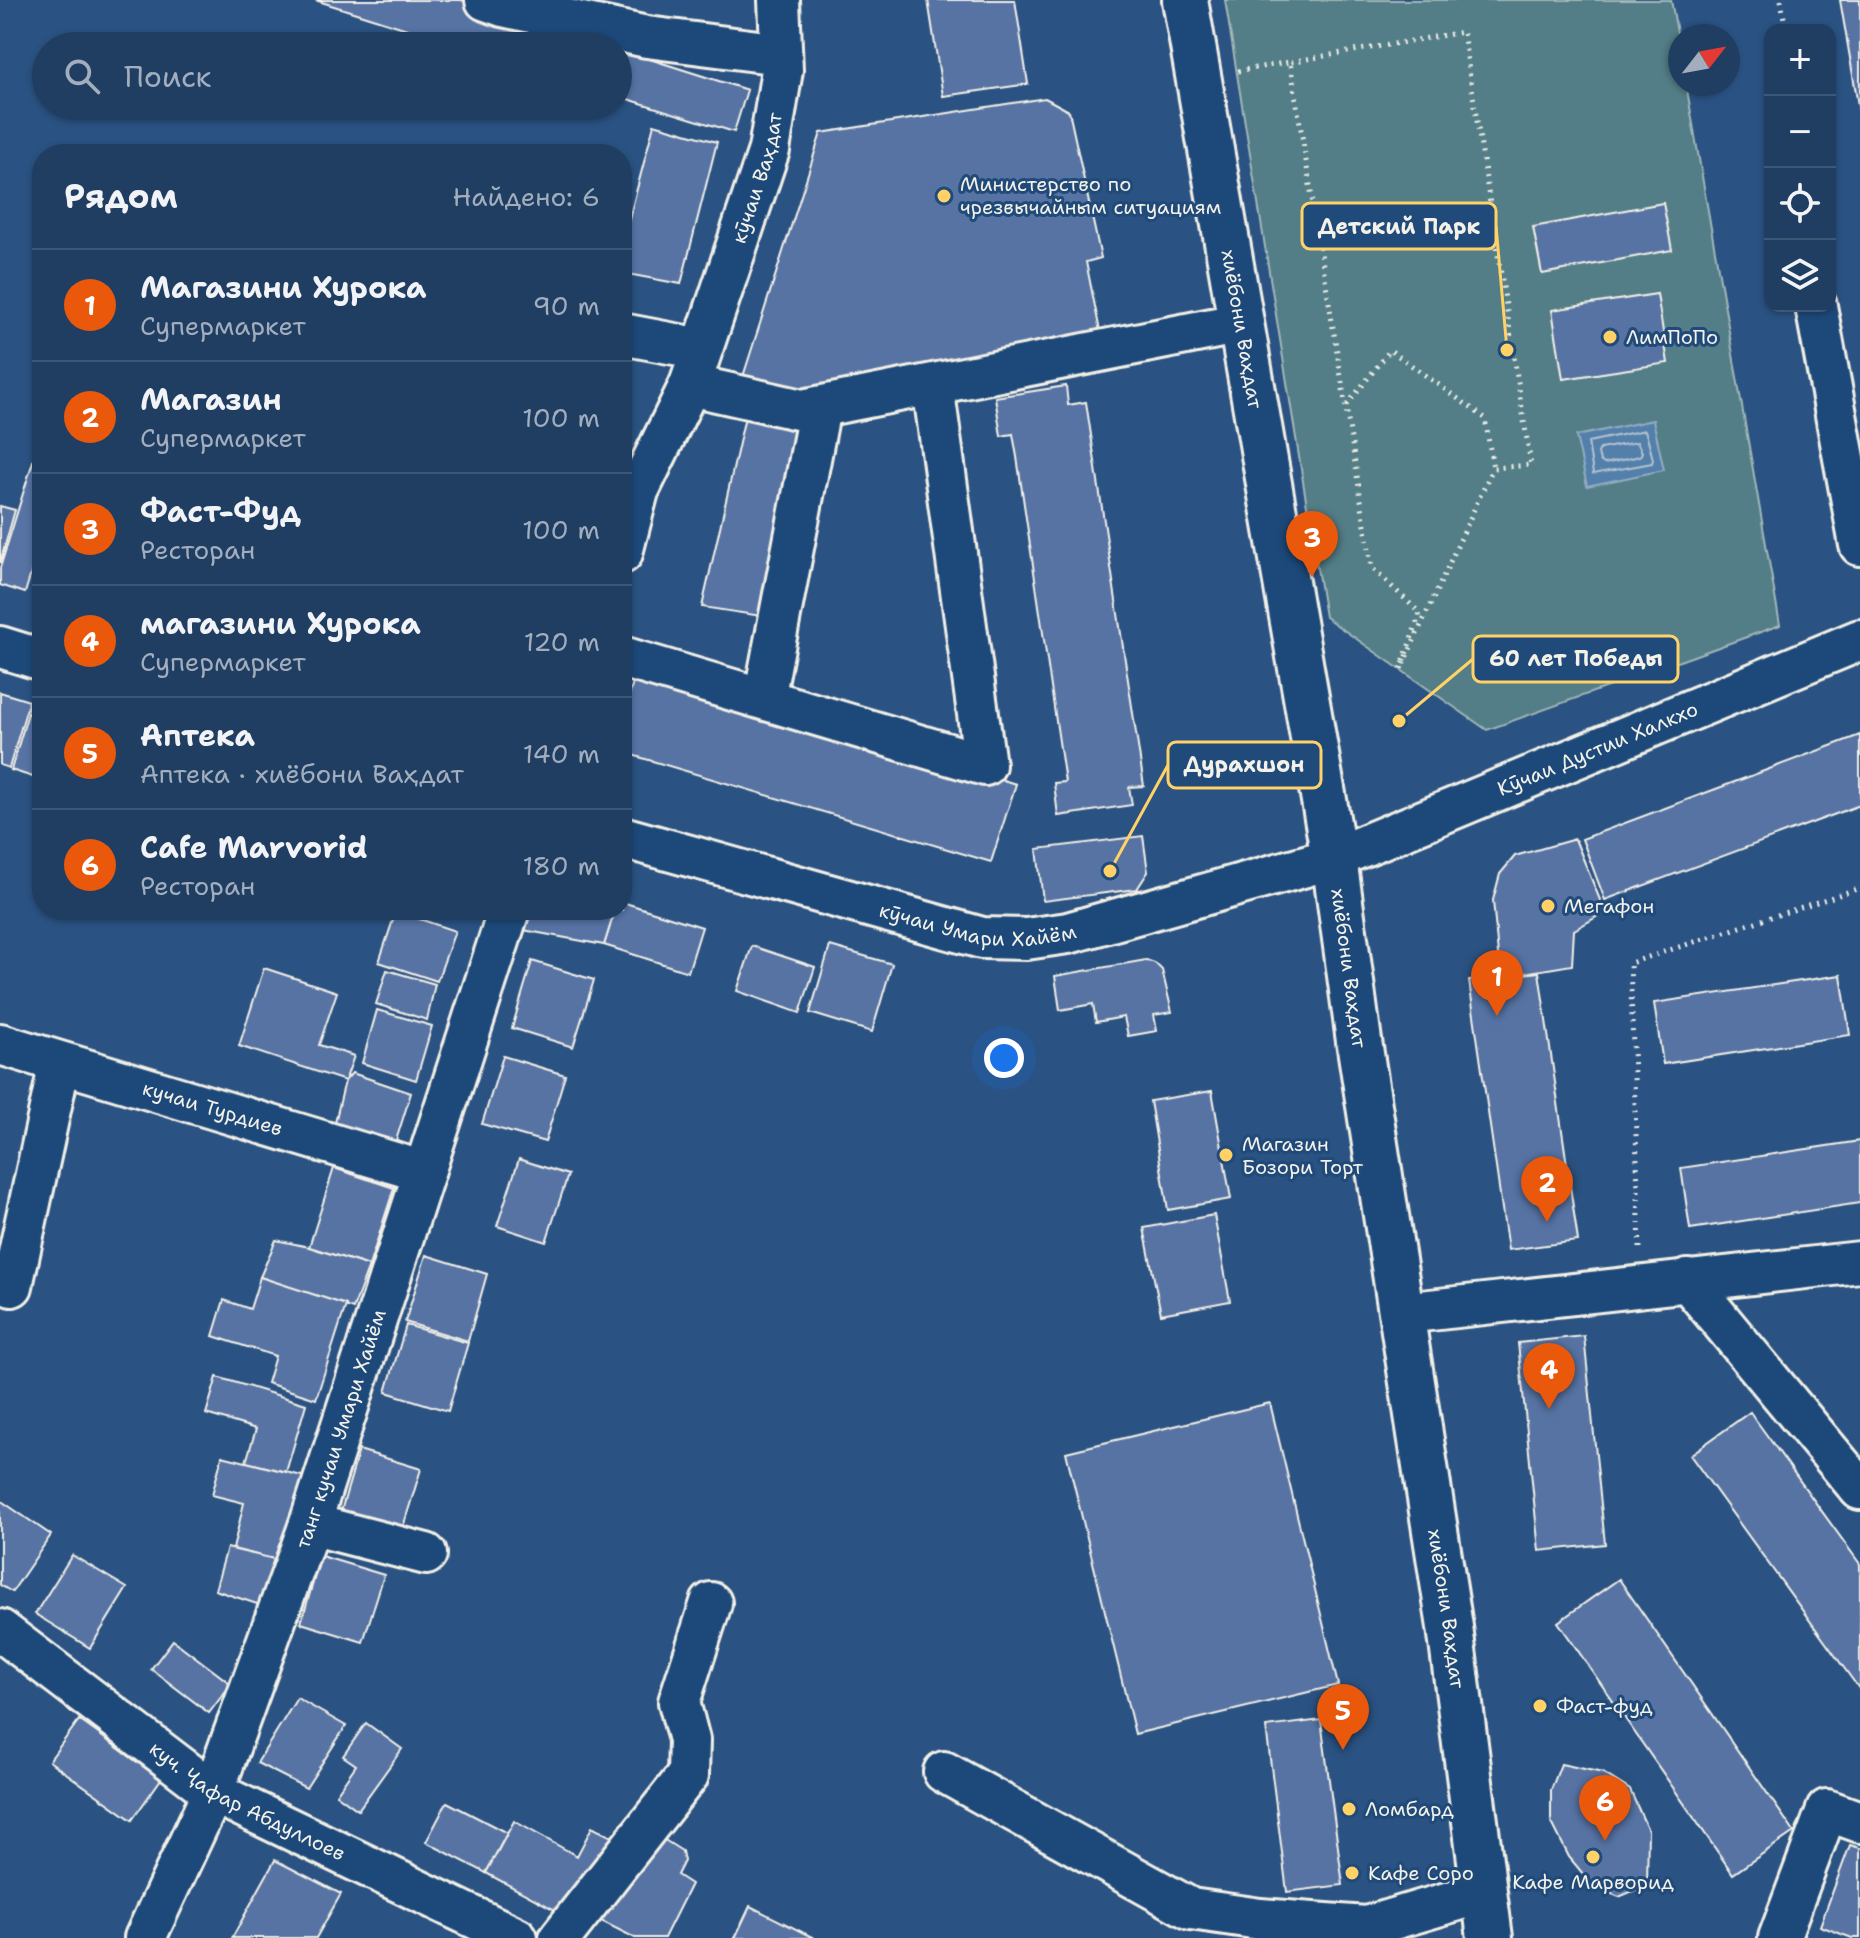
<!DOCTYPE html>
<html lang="ru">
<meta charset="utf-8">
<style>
:root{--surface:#203e62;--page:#284568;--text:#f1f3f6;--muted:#a2aebe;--line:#3d5777;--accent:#ea580c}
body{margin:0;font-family:"Shantell Sans",sans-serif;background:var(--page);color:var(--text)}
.controls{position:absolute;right:24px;top:24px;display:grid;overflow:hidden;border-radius:16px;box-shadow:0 2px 6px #0004}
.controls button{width:72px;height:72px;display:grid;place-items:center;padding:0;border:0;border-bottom:2px solid var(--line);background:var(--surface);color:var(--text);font:40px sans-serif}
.compass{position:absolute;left:1668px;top:24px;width:72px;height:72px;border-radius:50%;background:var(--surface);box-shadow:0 2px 6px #0004;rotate:59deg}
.you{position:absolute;left:1004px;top:1058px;width:28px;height:28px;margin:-20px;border:6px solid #fff;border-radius:50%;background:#1a73e8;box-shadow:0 0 0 12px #1a73e833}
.badge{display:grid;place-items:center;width:52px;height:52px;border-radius:50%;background:var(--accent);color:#fff;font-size:26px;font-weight:700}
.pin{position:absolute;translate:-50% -66px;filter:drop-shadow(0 2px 4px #0008)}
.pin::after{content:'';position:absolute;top:42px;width:28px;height:24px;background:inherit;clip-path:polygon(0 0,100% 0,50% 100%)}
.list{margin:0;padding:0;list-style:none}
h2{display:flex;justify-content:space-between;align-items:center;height:104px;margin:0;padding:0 32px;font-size:34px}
h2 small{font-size:26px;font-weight:400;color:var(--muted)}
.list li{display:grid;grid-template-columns:52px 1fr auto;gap:24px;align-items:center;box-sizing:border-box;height:112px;padding:0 32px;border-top:2px solid var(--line)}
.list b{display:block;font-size:30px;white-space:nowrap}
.list p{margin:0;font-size:26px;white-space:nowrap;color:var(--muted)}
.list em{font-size:26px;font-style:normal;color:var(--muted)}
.icon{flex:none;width:44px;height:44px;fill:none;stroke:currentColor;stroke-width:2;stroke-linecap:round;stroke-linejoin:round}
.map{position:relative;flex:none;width:1860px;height:1938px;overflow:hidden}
.search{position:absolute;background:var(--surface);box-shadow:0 2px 6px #0004;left:32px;top:32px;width:600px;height:88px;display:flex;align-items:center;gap:20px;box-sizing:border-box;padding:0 28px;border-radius:44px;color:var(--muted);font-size:30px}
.panel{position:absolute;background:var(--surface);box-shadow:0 2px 6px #0004;left:32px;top:144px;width:600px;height:776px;border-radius:32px}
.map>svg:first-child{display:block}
.green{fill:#527e87;stroke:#a3b8b8;stroke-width:2}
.water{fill:#537fab;stroke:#93adc3;stroke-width:2}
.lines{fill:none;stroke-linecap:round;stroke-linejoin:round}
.shore{stroke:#b4c3d0;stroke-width:2}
.building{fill:#5773a4;stroke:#f4f1e8;stroke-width:2}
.minor-casing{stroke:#f4f1e8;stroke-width:46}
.major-casing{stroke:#f4f1e8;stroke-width:50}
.path{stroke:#f4f1e8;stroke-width:5;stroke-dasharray:2 6;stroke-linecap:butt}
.minor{stroke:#1f4a7a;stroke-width:40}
.major{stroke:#1f4a7a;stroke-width:44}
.poi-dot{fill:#ffd166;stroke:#1f4a7a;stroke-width:3}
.labels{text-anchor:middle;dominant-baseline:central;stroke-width:6;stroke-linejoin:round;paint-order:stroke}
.street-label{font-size:20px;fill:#f4f1e8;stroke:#1f4a7a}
.poi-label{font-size:20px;fill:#f4f1e8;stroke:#1f4a7a;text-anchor:start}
.leader{fill:none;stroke:#ffd166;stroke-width:3}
.callout-dot{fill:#ffd166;stroke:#1f4a7a;stroke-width:3}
.callout{fill:#1f4a7a;stroke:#ffd166;stroke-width:3}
.callout-label{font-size:22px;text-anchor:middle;font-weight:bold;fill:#f4f1e8}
</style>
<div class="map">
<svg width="1860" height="1938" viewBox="0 0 1860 1938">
<rect width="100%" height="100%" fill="#2a5282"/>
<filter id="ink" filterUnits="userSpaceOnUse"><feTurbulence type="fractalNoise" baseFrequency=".0125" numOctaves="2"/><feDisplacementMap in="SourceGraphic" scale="16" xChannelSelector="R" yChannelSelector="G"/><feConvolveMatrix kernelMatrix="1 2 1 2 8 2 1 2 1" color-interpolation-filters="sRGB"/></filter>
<g filter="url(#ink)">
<polygon class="green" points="1225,0 1671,0 1680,49 1680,84 1686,84 1780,625 1487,730 1325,617"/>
<polygon class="water" points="1653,420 1664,470 1587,486 1576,436"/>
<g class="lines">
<g class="shore">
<polygon points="1645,430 1653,459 1652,463 1593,474 1588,442"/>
<polygon points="1637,442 1642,452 1640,456 1604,464 1600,461 1598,453 1600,449"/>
</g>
</g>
<g class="building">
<polygon points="315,0 461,0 608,46 461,46"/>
<polygon points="928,0 1015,0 1028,84 943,96"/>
<polygon points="1840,0 1860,0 1860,118 1855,87"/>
<polygon points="618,49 747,90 734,132 618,96"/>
<polygon points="1045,98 1069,111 1101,258 1086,262 1102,341 783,400 740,386 821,133"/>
<polygon points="654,124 717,142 681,284 622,273 622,246"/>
<polygon points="1663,203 1672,250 1542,274 1533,227"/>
<polygon points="1657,294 1668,363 1563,379 1552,310"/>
<polygon points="1066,386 1068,405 1086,402 1144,786 1129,787 1132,805 1058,816 1054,783 1065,782 1017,457 1013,434 1001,436 995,397"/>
<polygon points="746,412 813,426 774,618 702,607"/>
<polygon points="42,432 42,537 25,593 0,585 0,568"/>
<polygon points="0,506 15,510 0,563"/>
<polygon points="637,671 1016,784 991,862 622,752 622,717"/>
<polygon points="0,692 29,701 9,768 0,765"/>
<polygon points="31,703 42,706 42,780 11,770"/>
<polygon points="1860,735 1860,805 1605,900 1582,839"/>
<polygon points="1143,836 1148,872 1137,889 1043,901 1037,849"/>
<polygon points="1575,839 1605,912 1574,930 1572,965 1500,977 1493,900 1500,874 1515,856"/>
<polygon points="622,902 702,927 688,972 604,945 615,910 622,910"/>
<polygon points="529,910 615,910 604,945 523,930"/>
<polygon points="396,911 455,931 437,981 379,962"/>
<polygon points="752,946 815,967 800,1013 737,991"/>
<polygon points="830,946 892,964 872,1032 810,1013"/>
<polygon points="1146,960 1155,963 1162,970 1172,1012 1154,1015 1157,1031 1128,1036 1124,1017 1096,1022 1093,1004 1060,1010 1055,976"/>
<polygon points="532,961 594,980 573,1047 512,1028"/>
<polygon points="264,968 337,992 319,1045 354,1056 345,1081 239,1046"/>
<polygon points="387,970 435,984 427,1020 376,1004"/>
<polygon points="1539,972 1578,1241 1508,1250 1469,981"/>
<polygon points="1841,975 1850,1035 1663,1064 1654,1003"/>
<polygon points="377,1010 432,1026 416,1080 362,1063"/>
<polygon points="503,1056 565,1075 545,1142 482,1124"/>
<polygon points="352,1073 411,1093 393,1150 333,1131 345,1081"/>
<polygon points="1212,1091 1231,1199 1168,1210 1150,1101"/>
<polygon points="1860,1141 1860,1203 1690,1229 1681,1168"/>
<polygon points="519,1159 568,1175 546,1242 497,1226"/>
<polygon points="334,1168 394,1188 369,1266 309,1247"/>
<polygon points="1214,1215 1230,1301 1161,1314 1144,1228"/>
<polygon points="276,1240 309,1247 369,1266 353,1309 260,1277"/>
<polygon points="426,1255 487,1274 468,1341 405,1322"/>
<polygon points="260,1277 346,1305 316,1399 267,1383 275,1356 213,1336 224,1300 250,1309"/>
<polygon points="406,1325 468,1343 448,1411 386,1392"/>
<polygon points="1584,1336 1605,1544 1539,1551 1518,1343"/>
<polygon points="217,1377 306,1404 286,1472 246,1462 256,1429 206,1414"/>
<polygon points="1270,1403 1338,1685 1135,1734 1066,1452"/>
<polygon points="1750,1412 1860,1564 1860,1690 1690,1455"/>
<polygon points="359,1450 421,1469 400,1537 339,1518"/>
<polygon points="222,1456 306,1477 284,1562 233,1549 244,1503 212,1495"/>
<polygon points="0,1500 51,1535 12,1592 0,1585"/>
<polygon points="227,1548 274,1559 260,1605 215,1590"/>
<polygon points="72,1555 127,1588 90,1648 35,1614"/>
<polygon points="321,1556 384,1575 363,1642 301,1623"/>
<polygon points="1619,1579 1794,1832 1733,1874 1558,1622"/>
<polygon points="173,1640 231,1684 209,1713 151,1669"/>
<polygon points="297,1698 346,1726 306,1788 257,1763"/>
<polygon points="79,1720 161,1779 132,1820 49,1761"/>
<polygon points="1321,1720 1343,1885 1287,1892 1266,1727"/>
<polygon points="366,1723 402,1749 358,1810 336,1794 356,1765 343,1756"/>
<polygon points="1561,1764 1603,1773 1630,1790 1648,1830 1647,1885 1619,1897 1593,1886 1569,1857 1551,1821 1551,1790"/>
<polygon points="447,1802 507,1833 486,1873 426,1842"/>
<polygon points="514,1821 577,1856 592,1827 612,1837 568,1917 486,1873"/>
<polygon points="663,1839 682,1851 684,1861 677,1875 691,1884 664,1938 635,1938 591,1916 656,1842"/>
<polygon points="1850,1845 1860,1848 1860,1938 1852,1938 1820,1926"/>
<polygon points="275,1860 341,1894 316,1938 232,1938"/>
<polygon points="750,1906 814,1938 735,1938"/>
</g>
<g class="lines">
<defs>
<g id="minor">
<polyline points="486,0 503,6 647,37 781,54"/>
<polyline points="1816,306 1860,545"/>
<polyline points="622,334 701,349"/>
<polyline points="690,385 802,410 1242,323"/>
<path id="s1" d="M622,553L638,491L690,385L769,150L782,70L779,0"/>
<polyline points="0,647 42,660"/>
<polyline points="622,657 985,765 933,385"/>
<polyline points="764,699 820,407"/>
<path id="s2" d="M622,837L982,938L1026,939L1068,933L1334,858L1860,640"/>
<path id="s3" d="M0,1044L424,1172"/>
<polyline points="1687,1280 1860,1489"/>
<polyline points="12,1286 60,1063"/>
<polyline points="1403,1313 1860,1262"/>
<polyline points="310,1524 426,1554"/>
<path id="s4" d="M0,1630L213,1792L517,1938"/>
<polyline points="944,1772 1191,1909 1260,1919 1366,1927 1484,1892"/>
<path id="s5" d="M145,1938L213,1792L310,1524L509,910"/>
<polyline points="560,1938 688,1775 689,1740 679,1702 711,1603"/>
<polyline points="1779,1938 1827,1810 1860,1822"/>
</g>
<g id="major">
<path id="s6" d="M1185,0L1334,858L1359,1041L1450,1627L1490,1938"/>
</g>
</defs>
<use href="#minor" class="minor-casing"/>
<use href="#major" class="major-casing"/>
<g class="path">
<polyline points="1781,0 1786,30"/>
<polyline points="1238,71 1290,62 1372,568 1420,613 1401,669 1493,468 1531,465 1463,32 1290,62"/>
<polyline points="1347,405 1390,350 1485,418 1493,468"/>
<polyline points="1640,1248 1630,963 1860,888"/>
</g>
<use href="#minor" class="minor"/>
<use href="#major" class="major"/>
</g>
</g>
<g class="poi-dot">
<circle cx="944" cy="196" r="8"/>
<circle cx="1610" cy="337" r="8"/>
<circle cx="1548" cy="906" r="8"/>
<circle cx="1226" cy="1155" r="8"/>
<circle cx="1540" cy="1706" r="8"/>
<circle cx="1349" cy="1809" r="8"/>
<circle cx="1593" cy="1857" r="8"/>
<circle cx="1352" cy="1873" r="8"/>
</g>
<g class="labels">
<g class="street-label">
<text stroke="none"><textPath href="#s1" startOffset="400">кӯчаи Ваҳдат</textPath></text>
<text stroke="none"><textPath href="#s6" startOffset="334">хиёбони Ваҳдат</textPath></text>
<text stroke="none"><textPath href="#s2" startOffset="1022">Кӯчаи Дустии Халкхо</textPath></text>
<text stroke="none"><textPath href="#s2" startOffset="368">кӯчаи Умари Хайём</textPath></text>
<text stroke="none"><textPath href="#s6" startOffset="982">хиёбони Ваҳдат</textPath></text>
<text stroke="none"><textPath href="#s3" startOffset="222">кучаи Турдиев</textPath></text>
<text stroke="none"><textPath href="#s5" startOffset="546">танг кучаи Умари Хайём</textPath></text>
<text stroke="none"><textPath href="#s6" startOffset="1630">хиёбони Ваҳдат</textPath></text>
<text stroke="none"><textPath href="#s4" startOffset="302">куч. Ҷафар Абдуллоев</textPath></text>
</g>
<g class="poi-label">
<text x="960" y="184">Министерство по<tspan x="960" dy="23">чрезвычайным ситуациям</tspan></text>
<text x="1626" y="337">ЛимПоПо</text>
<text x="1564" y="906">Мегафон</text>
<text x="1242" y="1144">Магазин<tspan x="1242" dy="23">Бозори Торт</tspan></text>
<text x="1556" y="1706">Фаст-фуд</text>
<text x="1365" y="1809">Ломбард</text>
<text x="1368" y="1873">Кафе Соро</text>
<text x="1593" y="1882" text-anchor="middle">Кафе Марворид</text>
</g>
</g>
<path class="leader" d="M1507 350L1496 226M1399 721L1473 659M1110 871L1168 765"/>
<g class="callout-dot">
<circle cx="1507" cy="350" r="8"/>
<circle cx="1399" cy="721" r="8"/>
<circle cx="1110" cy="871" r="8"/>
</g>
<g class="callout">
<rect x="1302" y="203" width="194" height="46" rx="8"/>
<rect x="1473" y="636" width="205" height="46" rx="8"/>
<rect x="1168" y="742" width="153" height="46" rx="8"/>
</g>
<g class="callout-label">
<text x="1399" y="234">Детский Парк</text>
<text x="1576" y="666">60 лет Победы</text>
<text x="1244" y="772">Дурахшон</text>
</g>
</svg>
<div class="controls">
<button>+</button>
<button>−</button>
<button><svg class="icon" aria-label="locate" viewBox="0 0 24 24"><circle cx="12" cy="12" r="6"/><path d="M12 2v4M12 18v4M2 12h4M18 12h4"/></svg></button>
<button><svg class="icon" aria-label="layers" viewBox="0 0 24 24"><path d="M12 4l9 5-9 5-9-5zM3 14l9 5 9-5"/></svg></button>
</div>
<svg class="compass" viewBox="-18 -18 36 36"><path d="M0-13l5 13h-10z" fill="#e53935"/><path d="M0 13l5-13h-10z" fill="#a2aebe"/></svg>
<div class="you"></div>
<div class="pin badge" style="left:1497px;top:1016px">1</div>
<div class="pin badge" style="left:1547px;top:1222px">2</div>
<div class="pin badge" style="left:1312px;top:577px">3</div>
<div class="pin badge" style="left:1549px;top:1409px">4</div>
<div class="pin badge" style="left:1343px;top:1750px">5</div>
<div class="pin badge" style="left:1605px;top:1841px">6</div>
<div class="search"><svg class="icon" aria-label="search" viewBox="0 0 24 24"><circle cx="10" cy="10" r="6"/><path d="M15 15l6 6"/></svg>Поиск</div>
<section class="panel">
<h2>Рядом<small>Найдено: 6</small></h2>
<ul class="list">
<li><span class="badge">1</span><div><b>Магазини Хурока</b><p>Супермаркет</p></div><em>90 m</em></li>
<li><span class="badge">2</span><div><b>Магазин</b><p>Супермаркет</p></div><em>100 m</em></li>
<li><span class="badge">3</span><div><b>Фаст-Фуд</b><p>Ресторан</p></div><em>100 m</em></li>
<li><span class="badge">4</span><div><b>магазини Хурока</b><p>Супермаркет</p></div><em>120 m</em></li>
<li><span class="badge">5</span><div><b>Аптека</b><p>Аптека · хиёбони Ваҳдат</p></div><em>140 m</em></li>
<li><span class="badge">6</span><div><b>Cafe Marvorid</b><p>Ресторан</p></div><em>180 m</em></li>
</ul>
</section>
</div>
